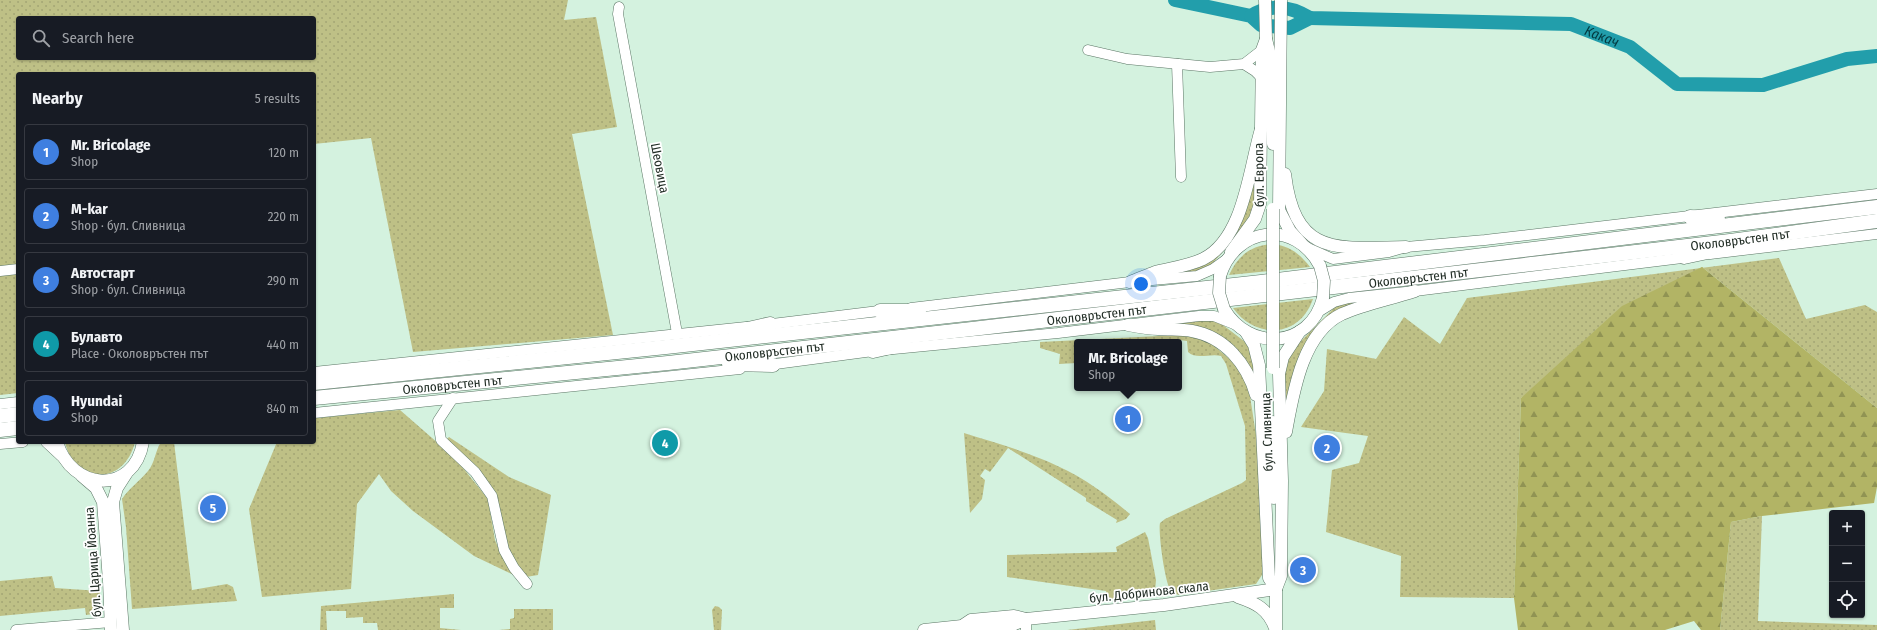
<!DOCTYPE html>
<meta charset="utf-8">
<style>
:root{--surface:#171b24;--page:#20242c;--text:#f1f3f6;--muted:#9ea1a6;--line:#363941;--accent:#0f766e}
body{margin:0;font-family:"Fira Sans Condensed",sans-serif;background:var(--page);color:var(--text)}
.controls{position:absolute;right:12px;bottom:12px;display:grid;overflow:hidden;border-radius:4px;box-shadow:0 1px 3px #0004}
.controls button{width:36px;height:36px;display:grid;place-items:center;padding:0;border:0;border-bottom:1px solid var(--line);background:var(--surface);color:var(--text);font:20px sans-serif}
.you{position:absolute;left:1141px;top:284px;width:14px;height:14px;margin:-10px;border:3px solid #fff;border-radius:50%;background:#1a73e8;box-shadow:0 0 0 6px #1a73e833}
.badge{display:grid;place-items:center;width:26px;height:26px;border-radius:50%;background:var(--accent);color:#fff;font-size:13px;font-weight:700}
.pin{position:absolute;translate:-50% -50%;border:2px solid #fff;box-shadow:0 1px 4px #0006}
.popup{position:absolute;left:1074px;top:339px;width:108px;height:52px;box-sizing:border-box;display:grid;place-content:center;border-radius:4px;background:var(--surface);filter:drop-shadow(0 1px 3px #0005);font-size:13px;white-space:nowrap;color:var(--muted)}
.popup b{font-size:15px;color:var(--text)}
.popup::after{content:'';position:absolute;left:50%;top:100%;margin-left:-8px;border:8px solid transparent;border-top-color:var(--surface)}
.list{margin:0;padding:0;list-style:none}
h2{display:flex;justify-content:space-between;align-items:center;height:52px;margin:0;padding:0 16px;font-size:17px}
h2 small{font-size:13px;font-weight:400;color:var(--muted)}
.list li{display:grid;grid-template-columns:26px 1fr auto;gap:12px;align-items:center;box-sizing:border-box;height:56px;margin:0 8px 8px;padding:0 8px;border:1px solid var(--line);border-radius:4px}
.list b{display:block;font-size:15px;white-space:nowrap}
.list p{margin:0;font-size:13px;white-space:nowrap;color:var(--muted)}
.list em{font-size:13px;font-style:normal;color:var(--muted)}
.icon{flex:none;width:22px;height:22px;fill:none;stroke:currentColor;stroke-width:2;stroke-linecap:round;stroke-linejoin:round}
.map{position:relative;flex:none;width:1877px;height:630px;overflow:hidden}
.search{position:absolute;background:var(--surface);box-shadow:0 1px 3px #0004;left:16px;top:16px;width:300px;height:44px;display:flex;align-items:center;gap:10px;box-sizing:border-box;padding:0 14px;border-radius:4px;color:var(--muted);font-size:15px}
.panel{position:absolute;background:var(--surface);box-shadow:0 1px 3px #0004;left:16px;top:72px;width:300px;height:372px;border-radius:4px}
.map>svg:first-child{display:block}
.grass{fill:url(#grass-dots);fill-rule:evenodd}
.forest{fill:url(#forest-firs)}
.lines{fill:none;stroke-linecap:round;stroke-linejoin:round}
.river{stroke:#229eab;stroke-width:14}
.minor-casing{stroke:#5b7665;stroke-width:11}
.major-casing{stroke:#5b7665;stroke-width:13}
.highway-casing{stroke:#5b7665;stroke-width:15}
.minor{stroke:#fff;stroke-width:10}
.major{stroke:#fff;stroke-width:12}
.highway{stroke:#fff;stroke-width:14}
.major-bridge-casing{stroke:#5b7665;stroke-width:13;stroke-linecap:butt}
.major-bridge{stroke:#fff;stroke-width:12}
.labels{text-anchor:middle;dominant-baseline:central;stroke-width:3.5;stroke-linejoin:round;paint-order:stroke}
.street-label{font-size:13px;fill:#212d25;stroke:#fff}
.water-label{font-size:14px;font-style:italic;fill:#02393f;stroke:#fff}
</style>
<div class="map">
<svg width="1877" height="630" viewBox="0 0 1877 630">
<defs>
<pattern id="grass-dots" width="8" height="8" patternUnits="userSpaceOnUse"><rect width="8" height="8" fill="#bec086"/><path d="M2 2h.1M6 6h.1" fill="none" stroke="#a3a574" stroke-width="1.8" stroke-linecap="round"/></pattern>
<pattern id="forest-firs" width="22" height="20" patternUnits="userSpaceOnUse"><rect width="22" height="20" fill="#b2b465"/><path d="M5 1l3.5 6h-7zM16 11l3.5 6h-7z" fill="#909353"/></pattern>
</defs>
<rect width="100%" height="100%" fill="#d4f2df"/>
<g class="grass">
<path d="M0,0H568L564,20L596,17L617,127L572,134L613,335L413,352L371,138L314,144V74H18V393L0,395ZM18,18H314V58H18Z"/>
<polygon points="1255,161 1257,205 1244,228 1211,265 1194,273 1158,274 1218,253"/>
<path d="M1273,244C1290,246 1300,254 1310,267L1229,275C1238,255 1252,245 1273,244Z"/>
<polygon points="1779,258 1806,319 1865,305 1877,312 1877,408 1702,267 1521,398 1514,598 1400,597 1401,556 1326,532 1332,470 1359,463 1368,436 1301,427 1324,391 1327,349 1376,359 1404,317 1440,344 1467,298"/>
<polygon points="1380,297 1320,326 1286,413 1282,373 1288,356 1294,348 1337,305"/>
<path d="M1313,299C1299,339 1255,339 1233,308Z"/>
<polygon points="1215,319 1244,341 1250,348 1257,382 1222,340 1158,324"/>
<path d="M1179,335L1199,338L1213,345L1233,362L1246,382L1250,396L1256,435L1262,517V575L1256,584L1179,595C1176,594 1173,593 1171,591C1165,584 1158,532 1160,523L1165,519L1242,483L1246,480L1245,426L1226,364L1221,356C1211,353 1196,360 1188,352L1187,341L1180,340L1179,344V342H1077V363L1059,364L1060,354L1040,348V342Z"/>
<polygon points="400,410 455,458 488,499 495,540 501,554 516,576 474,556 413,511 391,491 379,474 357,504 351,589 262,597 249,509 277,442 314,442 314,418"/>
<path d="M964,433C1009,447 1057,460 1096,488C1108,496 1119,505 1130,514L1126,519L1116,523L1117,520L1086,501V498L1083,496L1008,448L990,472L985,469L980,476L985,480L982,499L970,513Z"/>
<polygon points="449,437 509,477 551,495 538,575 526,577 512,558 503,533 499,514 447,439"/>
<path d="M65,442H135C124,487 74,484 65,442Z"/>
<path d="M161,442H174L192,590L227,584L233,587L237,601L132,609L126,527L122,499C129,488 140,481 148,471C155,463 155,451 161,442Z"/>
<polygon points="1762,516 1758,621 1877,625 1877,630 1720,630 1731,522"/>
<polygon points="1145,532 1148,538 1156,580 1155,591 1146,596 1108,599 1106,591 1007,577 1007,555 1117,552 1116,547"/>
<polygon points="52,576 55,588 100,591 100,613 86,615 85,608 0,616 0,581"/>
<polygon points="454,594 454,608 440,608 440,628 461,630 378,630 377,623 363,623 363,617 346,618 346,611 326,611 327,630 320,630 321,606"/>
<polygon points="715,606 719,607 722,610 721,630 714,630 712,610"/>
<polygon points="514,609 553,609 553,630 499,630 510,629 510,619 514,618"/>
<polygon points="1155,620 1156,630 1067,630"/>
</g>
<polygon class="forest" points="1702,267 1877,408 1877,487 1874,503 1762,516 1731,522 1720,630 1701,630 1694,621 1665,630 1518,630 1514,598 1521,398 1622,306"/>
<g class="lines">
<g class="river">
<polyline points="1175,0 1251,16 1261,25 1290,28 1310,18"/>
<path id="s1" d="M1251,16C1271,3 1290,6 1310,18L1571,24L1630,47L1677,84L1763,85L1847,59L1877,56"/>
</g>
<defs>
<g id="minor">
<polyline points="619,7 618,14 677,333"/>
<polyline points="1088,50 1127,59 1210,67 1244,64 1262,50"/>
<polyline points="1177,64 1181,177"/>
<polyline points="1244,64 1255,71 1263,79"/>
<polyline points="1308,248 1333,259 1389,252 1406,247 1485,240 1877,194"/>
<polyline points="1710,254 1877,234"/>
<polyline points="0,271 18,269"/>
<polyline points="911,308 1130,282 1197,276 1213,269 1227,259"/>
<polyline points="1318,312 1334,302 1349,298 1415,291 1690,257"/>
<polyline points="764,325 887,310"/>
<polyline points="768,365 873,351 1058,333 1199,316 1214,316 1234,324"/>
<polyline points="314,372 746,327"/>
<polyline points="453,398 438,421 441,440 475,472 492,496 504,550 514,568 527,584"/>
<polyline points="0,404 18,402"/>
<polyline points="314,413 740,369"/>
<polyline points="46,442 61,456"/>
<polyline points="0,444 23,442"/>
<polyline points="1026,619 1026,630"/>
<polyline points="16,630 111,622"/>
</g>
<g id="major">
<polyline points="1265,0 1266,39 1272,64 1273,144"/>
<polyline points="1281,0 1279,210 1290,231 1301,243"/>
<path d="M1285,174C1295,258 1338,248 1406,247"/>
<polyline points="1231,252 1255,219 1260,204 1262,50 1266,39"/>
<path d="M1220,276C1235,227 1295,218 1320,266"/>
<path d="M1130,282C1138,279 1147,275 1155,272C1171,268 1188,266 1203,259C1244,239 1249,169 1261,129"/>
<path d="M1224,309C1249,352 1310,349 1323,298"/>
<path d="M1128,325C1138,327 1148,329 1158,329C1170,330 1181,329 1192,331C1225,337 1247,364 1256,395"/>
<polyline points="1246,332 1254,345 1259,365 1269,578 1276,589"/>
<polyline points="1273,422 1274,498"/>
<path d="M1286,432C1293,394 1302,333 1342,314C1365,304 1391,299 1415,291"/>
<path d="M57,442C71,491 134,496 143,442"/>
<polyline points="82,476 96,488 103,502 109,581 111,630"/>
<path d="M1238,597C1256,603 1268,609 1275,628"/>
<path d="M962,626C981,630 1009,629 1026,619"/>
<polyline points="123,630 113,502 117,488 126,474"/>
<polyline points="924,630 962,626 971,620 1014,616 1026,619 1164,605 1276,589"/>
<polyline points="1276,630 1276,589 1281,576 1282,481 1279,374 1283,357 1300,331"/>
</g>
<g id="highway">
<polyline points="1690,217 1718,219"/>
<polyline points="1684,257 1717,250"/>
<polyline points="880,311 919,311"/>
<polyline points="739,331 770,324"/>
<polyline points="873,351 900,345"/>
<polyline points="729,364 773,365"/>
<polyline points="314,383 666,347 1261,282 1877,207"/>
<path id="s2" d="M314,398L668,363L972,329L1730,241L1877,221"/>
<polyline points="0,416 18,414"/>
<polyline points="0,430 18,428"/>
</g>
</defs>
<use href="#minor" class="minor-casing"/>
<use href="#major" class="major-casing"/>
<use href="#highway" class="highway-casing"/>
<use href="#minor" class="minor"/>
<use href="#major" class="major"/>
<use href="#highway" class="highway"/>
<defs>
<g id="major-bridge">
<polyline points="1320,266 1324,281 1323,298"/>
<polyline points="1220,276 1219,293 1224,309"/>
<polyline points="1273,368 1273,209"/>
</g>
</defs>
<use href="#major-bridge" class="major-bridge-casing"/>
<use href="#major-bridge" class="major-bridge"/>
</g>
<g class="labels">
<g class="street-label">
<text transform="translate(660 168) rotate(79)">Шеовица</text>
<text transform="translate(1259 175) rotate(-91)">бул. Европа</text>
<text stroke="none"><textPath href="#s2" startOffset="1435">Околовръстен път</textPath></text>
<text stroke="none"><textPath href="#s2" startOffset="1111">Околовръстен път</textPath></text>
<text stroke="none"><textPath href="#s2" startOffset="787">Околовръстен път</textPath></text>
<text stroke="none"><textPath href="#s2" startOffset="463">Околовръстен път</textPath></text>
<text stroke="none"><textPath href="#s2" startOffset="139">Околовръстен път</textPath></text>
<text transform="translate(1267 432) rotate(-92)">бул. Сливница</text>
<text transform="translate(93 562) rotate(-94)">бул. Царица Йоанна</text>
<text transform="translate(1149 592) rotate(-6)">бул. Добринова скала</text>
</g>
<g class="water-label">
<text stroke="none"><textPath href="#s1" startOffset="357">Какач</textPath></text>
</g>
</g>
</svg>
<div class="controls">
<button>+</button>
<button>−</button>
<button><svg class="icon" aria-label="locate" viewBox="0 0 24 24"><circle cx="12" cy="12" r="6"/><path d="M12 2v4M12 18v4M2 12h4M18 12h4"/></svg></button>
</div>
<div class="you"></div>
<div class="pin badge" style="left:1128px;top:419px;background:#3f7fe0">1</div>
<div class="popup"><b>Mr. Bricolage</b>Shop</div>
<div class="pin badge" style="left:1327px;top:448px;background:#3f7fe0">2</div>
<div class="pin badge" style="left:1303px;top:570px;background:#3f7fe0">3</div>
<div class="pin badge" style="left:665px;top:443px;background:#0f9aa8">4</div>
<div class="pin badge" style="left:213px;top:508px;background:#3f7fe0">5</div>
<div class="search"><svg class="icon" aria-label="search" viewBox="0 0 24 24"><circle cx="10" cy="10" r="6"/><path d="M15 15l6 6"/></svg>Search here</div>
<section class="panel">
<h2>Nearby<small>5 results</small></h2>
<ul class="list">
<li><span class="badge" style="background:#3f7fe0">1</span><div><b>Mr. Bricolage</b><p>Shop</p></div><em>120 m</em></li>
<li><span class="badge" style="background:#3f7fe0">2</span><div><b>M-kar</b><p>Shop · бул. Сливница</p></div><em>220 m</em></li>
<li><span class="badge" style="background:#3f7fe0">3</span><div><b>Автостарт</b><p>Shop · бул. Сливница</p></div><em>290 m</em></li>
<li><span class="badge" style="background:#0f9aa8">4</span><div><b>Булавто</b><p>Place · Околовръстен път</p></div><em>440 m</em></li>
<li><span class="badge" style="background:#3f7fe0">5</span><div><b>Hyundai</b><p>Shop</p></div><em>840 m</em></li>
</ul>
</section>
</div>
